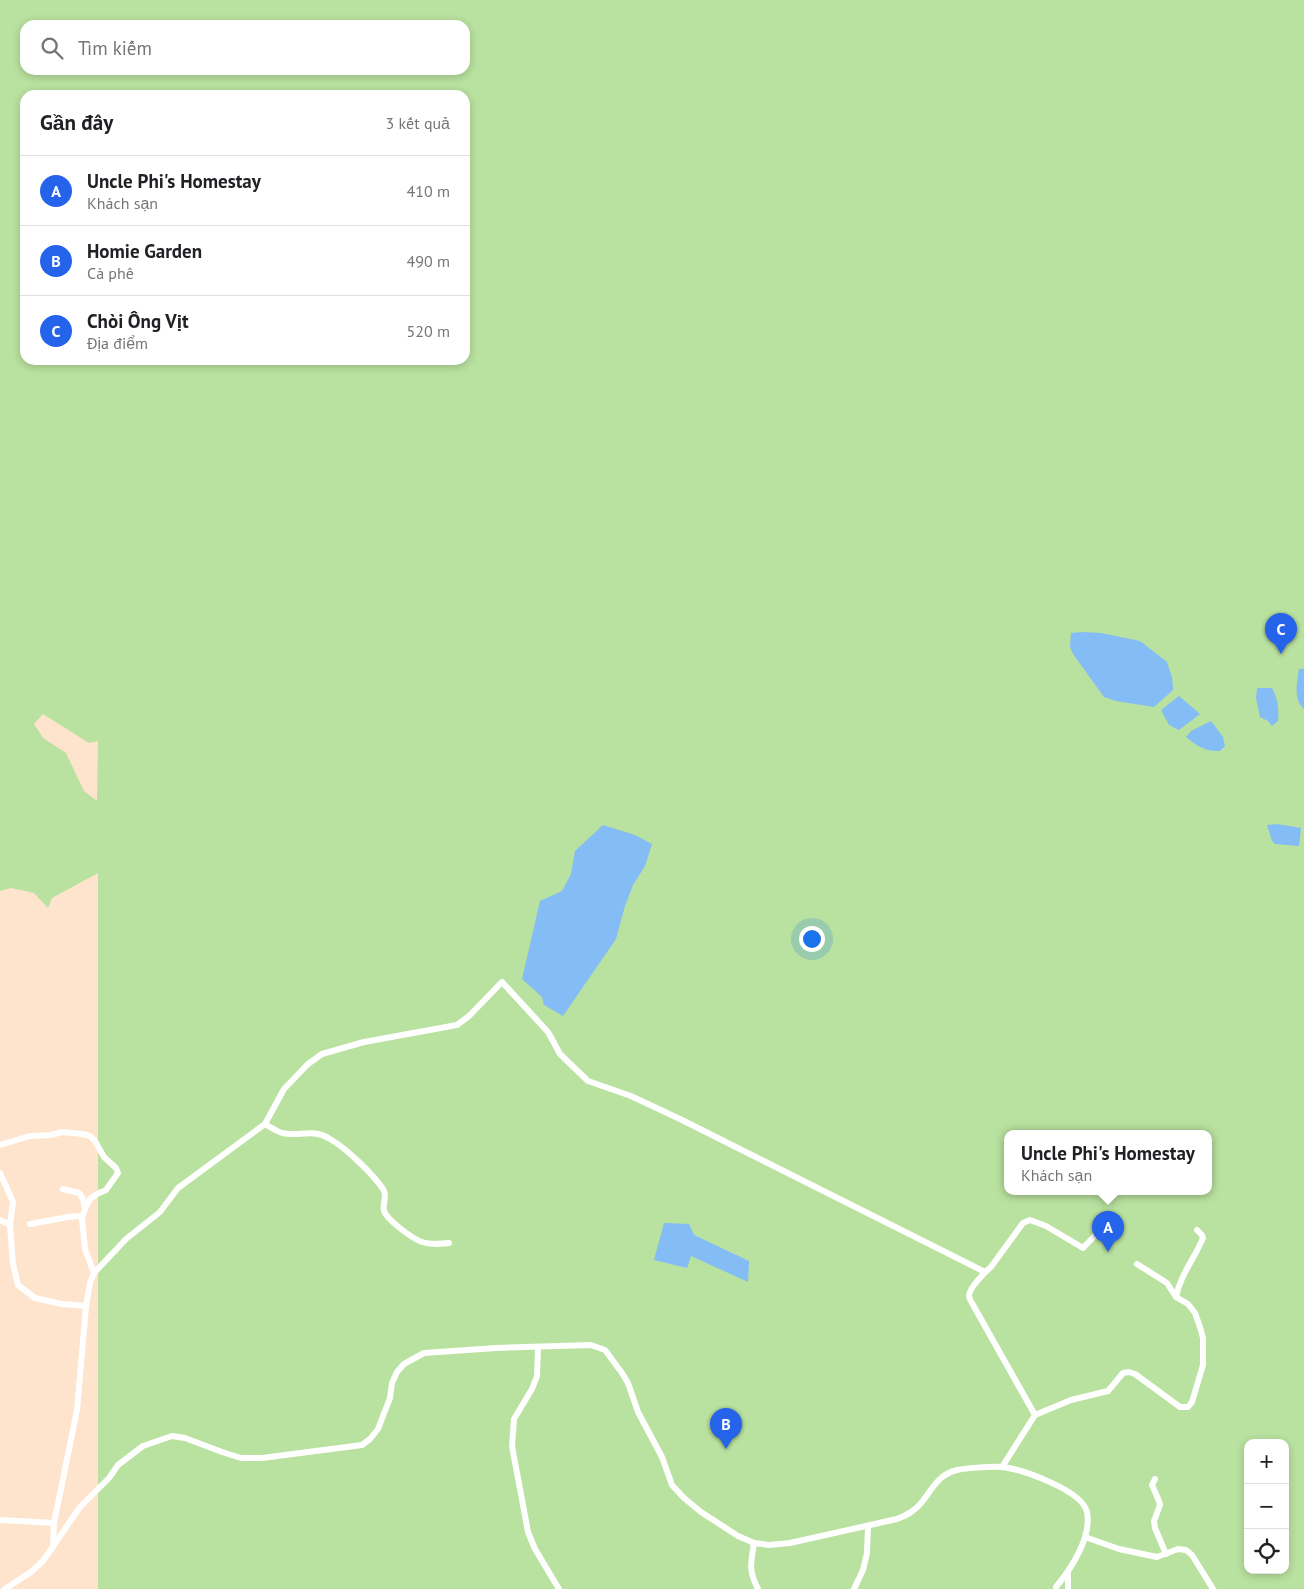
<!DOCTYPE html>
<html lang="vi">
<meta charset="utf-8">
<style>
:root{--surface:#fff;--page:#f2f2f2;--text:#202124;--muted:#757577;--line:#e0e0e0;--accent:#2563eb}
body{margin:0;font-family:"PT Sans",sans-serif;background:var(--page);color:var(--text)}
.controls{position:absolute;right:15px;bottom:15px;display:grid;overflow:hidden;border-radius:10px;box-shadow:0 2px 8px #0003}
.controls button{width:45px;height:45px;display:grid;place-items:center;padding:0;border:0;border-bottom:1px solid var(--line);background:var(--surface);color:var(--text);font:25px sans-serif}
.you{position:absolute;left:811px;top:938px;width:18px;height:18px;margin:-12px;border:4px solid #fff;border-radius:50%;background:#1a73e8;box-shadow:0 0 0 8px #1a73e833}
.badge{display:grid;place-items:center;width:32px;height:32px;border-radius:50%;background:var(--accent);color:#fff;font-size:16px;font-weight:700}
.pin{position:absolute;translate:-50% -41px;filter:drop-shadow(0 1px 2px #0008)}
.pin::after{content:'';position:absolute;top:26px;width:18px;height:15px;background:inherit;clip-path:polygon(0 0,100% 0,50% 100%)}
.popup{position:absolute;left:1004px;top:1130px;width:208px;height:65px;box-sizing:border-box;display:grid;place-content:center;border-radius:10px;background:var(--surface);filter:drop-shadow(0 1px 4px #0005);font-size:16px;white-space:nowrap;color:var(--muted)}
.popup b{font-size:19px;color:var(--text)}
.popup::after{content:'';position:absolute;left:50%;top:100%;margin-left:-10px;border:10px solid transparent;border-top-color:var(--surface)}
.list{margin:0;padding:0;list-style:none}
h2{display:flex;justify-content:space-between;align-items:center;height:65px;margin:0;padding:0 20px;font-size:21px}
h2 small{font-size:16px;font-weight:400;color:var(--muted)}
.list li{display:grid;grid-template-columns:32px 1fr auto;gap:15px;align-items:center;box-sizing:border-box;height:70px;padding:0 20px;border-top:1px solid var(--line)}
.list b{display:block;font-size:19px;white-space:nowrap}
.list p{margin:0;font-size:16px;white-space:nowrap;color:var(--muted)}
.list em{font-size:16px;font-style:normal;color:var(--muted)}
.icon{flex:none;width:28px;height:28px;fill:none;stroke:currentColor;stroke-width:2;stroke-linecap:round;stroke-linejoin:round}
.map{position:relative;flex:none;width:1304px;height:1589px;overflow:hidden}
.search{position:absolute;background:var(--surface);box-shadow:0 2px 8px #0003;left:20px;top:20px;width:450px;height:55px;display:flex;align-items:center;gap:12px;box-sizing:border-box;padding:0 18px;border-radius:15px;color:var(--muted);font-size:19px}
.panel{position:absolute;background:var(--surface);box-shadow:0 2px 8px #0003;left:20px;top:90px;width:450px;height:275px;border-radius:15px}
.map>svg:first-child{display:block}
.green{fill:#b9e19f;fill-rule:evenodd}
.water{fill:#84bcf6}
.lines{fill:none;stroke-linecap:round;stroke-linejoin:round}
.minor{stroke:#fff;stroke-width:6}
</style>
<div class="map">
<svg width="1304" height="1589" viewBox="0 0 1304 1589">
<rect width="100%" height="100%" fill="#fee4cc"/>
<path class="green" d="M0,0H1304V1589H98V873L52,898L48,908L34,893L11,888L0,891ZM25,25H465V70H25ZM25,95H465V360H25ZM43,714L89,743L98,741L97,801L84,791L66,753L43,738L34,724ZM1008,1133H1208V1191H1008ZM1248,1443H1285V1570H1248Z"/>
<g class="water">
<polygon points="1083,632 1101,633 1140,641 1167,662 1172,677 1173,690 1154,707 1116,701 1104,697 1073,654 1070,647 1071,633"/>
<path d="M1299,669H1304V709C1293,699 1297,683 1299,669Z"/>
<path d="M1257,688H1272C1278,699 1279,709 1278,721L1272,726L1268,721L1260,717L1256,698Z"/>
<polygon points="1179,696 1200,714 1179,730 1169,725 1161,710"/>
<path d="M1211,721L1223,737L1225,746L1220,751C1206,752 1197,746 1186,737L1191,731Z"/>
<polygon points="1277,824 1301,828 1299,846 1275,844 1272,841 1267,825"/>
<polygon points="603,825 635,835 652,844 645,866 633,885 625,906 616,939 563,1016 544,1005 542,997 522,979 540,901 562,891 571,874 575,851"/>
<polygon points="664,1223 689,1224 694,1235 749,1261 748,1282 691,1256 687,1268 654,1260"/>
</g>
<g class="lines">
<g class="minor">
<path d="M265,1124C270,1127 276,1131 282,1133C299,1137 313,1128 330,1139C346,1148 373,1174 383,1189C388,1197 382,1203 384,1211C387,1220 413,1239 422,1242C431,1245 440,1244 449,1243"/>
<polyline points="0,1145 30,1136 51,1135 62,1132 82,1134 90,1136 95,1141 104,1157 116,1168 118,1173 106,1190 97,1194 90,1199 85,1209 82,1219"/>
<polyline points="0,1173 13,1202 10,1225 13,1264 18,1285 35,1298 62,1304 86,1306"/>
<polyline points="63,1189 79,1193 83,1199 85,1209"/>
<polyline points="0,1220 10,1225"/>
<polyline points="30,1224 68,1217 80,1216 82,1219 85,1249 94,1273"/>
<path d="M1176,1297C1180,1275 1195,1258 1203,1238L1202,1235L1197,1230"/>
<polyline points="538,1348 537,1376 532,1389 514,1419 512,1446 528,1532 535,1549 559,1589"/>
<polyline points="1035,1415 1071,1400 1108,1391 1123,1373 1129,1372 1135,1374 1180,1407 1188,1407 1192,1402 1203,1365 1203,1338 1200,1327 1195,1313 1188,1304 1176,1297 1167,1283 1137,1264"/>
<path d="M1002,1467L1035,1415L972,1303C971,1303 969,1296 969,1296C969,1288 985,1272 991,1267L1023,1223L1030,1220L1046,1226L1083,1248L1108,1222"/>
<polyline points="1155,1479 1152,1485 1159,1501 1160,1505 1154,1521 1155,1528 1166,1554"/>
<polyline points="0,1520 54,1523"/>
<polyline points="1085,1537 1119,1549 1157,1557 1178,1549 1186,1550 1192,1555 1213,1589"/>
<path d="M754,1543C751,1563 748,1570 758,1589"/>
<polyline points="53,1546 54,1523 77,1410 86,1306 90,1283 94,1273 126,1239 160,1212 178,1188 265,1124 284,1089 308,1064 322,1054 364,1042 457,1025 469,1016 502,982 548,1032 560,1054 588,1081 631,1096 682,1120 985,1272"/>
<path d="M5,1589L31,1572L43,1561L80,1507L109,1478L118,1465L143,1446L172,1436L185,1438L222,1452L241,1458H262L362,1445L370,1439L378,1429L390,1398L392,1383L397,1372L404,1364L424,1353L496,1348L591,1345L605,1350L622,1373L628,1383L638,1412L662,1457L672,1485L684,1498L701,1512L738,1536L754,1543L769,1545L790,1543L897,1519C907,1515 915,1511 922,1502C932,1489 939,1474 957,1470C967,1468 993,1466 1003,1467C1023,1470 1082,1490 1087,1512C1092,1537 1071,1569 1056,1587"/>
<polyline points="854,1589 863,1570 867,1553 868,1526"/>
<polyline points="1068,1589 1068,1572"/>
</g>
</g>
</svg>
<div class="controls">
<button>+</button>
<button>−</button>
<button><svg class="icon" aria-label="locate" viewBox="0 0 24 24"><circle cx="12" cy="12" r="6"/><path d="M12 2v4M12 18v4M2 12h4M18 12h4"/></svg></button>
</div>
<div class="you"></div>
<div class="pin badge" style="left:1108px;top:1252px">A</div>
<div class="popup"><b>Uncle Phi's Homestay</b>Khách sạn</div>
<div class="pin badge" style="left:726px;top:1449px">B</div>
<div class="pin badge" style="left:1281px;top:654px">C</div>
<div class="search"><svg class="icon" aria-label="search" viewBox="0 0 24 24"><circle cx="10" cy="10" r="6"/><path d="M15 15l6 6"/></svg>Tìm kiếm</div>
<section class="panel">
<h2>Gần đây<small>3 kết quả</small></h2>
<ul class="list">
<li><span class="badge">A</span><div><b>Uncle Phi's Homestay</b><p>Khách sạn</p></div><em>410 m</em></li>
<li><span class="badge">B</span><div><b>Homie Garden</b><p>Cà phê</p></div><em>490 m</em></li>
<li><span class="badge">C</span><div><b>Chòi Ông Vịt</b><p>Địa điểm</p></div><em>520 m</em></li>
</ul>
</section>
</div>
